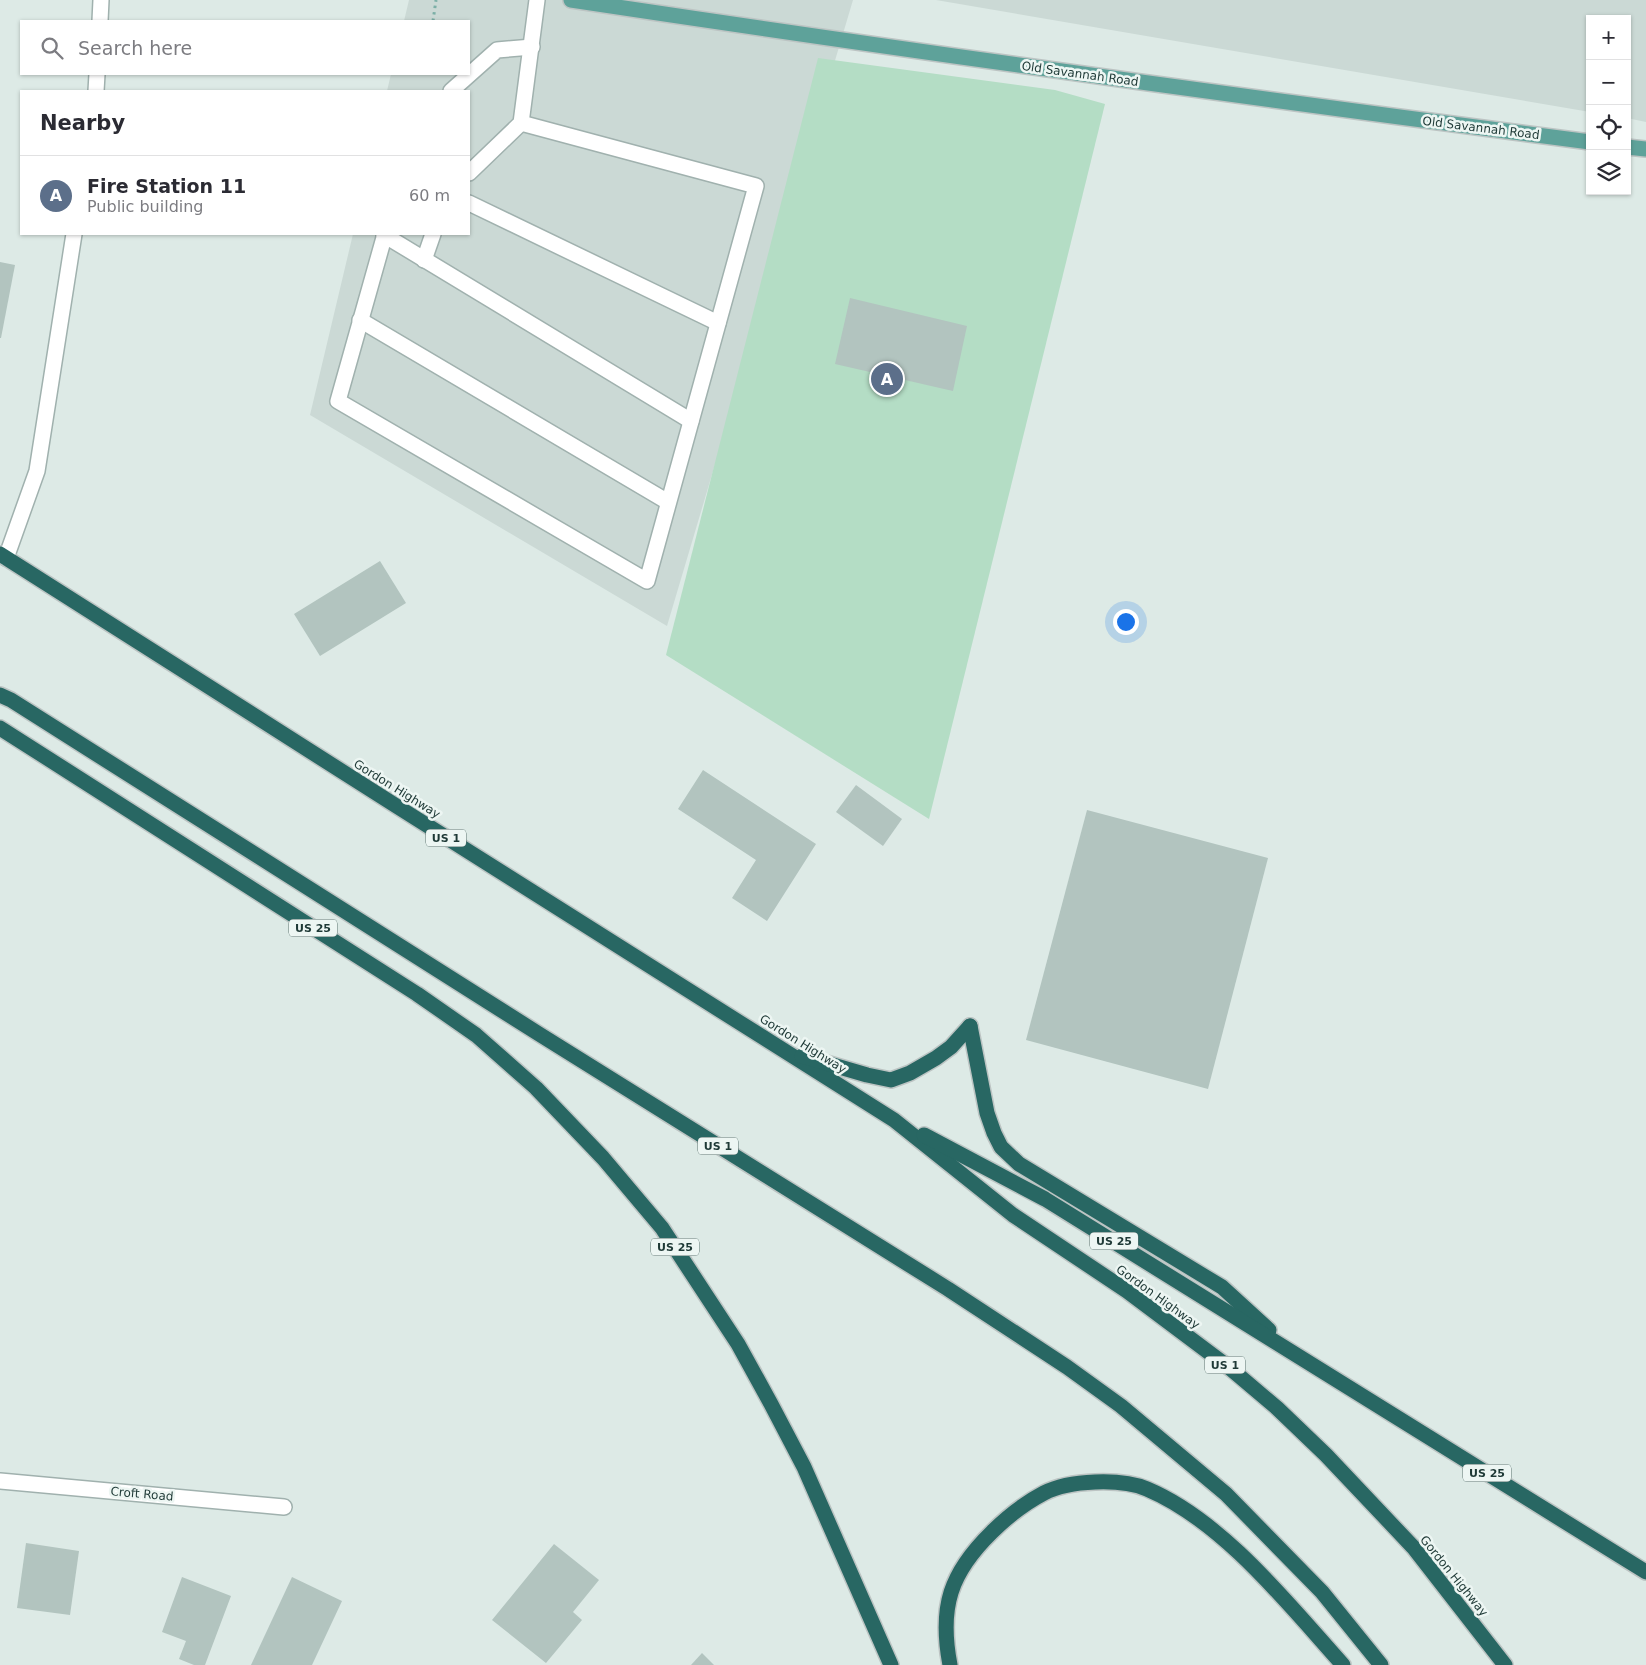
<!DOCTYPE html>
<meta charset="utf-8">
<style>
:root{--surface:#fff;--page:#f2f2f3;--text:#2b2b33;--muted:#7c7c81;--line:#e1e1e2;--accent:#88583e}
body{margin:0;font-family:"DejaVu Sans",sans-serif;background:var(--page);color:var(--text)}
.controls{position:absolute;right:15px;top:15px;display:grid;overflow:hidden;border-radius:0px;box-shadow:0 1px 4px #0004}
.controls button{width:45px;height:45px;display:grid;place-items:center;padding:0;border:0;border-bottom:1px solid var(--line);background:var(--surface);color:var(--text);font:25px sans-serif}
.you{position:absolute;left:1125px;top:621px;width:18px;height:18px;margin:-12px;border:4px solid #fff;border-radius:50%;background:#1a73e8;box-shadow:0 0 0 8px #1a73e833}
.badge{display:grid;place-items:center;width:32px;height:32px;border-radius:50%;background:var(--accent);color:#fff;font-size:16px;font-weight:700}
.pin{position:absolute;translate:-50% -50%;border:2px solid #fff;box-shadow:0 1px 5px #0006}
.list{margin:0;padding:0;list-style:none}
h2{display:flex;justify-content:space-between;align-items:center;height:65px;margin:0;padding:0 20px;font-size:21px}
h2 small{font-size:16px;font-weight:400;color:var(--muted)}
.list li{display:grid;grid-template-columns:32px 1fr auto;gap:15px;align-items:center;box-sizing:border-box;height:80px;padding:0 20px;border-top:1px solid var(--line)}
.list b{display:block;font-size:19px;white-space:nowrap}
.list p{margin:0;font-size:16px;white-space:nowrap;color:var(--muted)}
.list em{font-size:16px;font-style:normal;color:var(--muted)}
.icon{flex:none;width:28px;height:28px;fill:none;stroke:currentColor;stroke-width:2;stroke-linecap:round;stroke-linejoin:round}
.map{position:relative;flex:none;width:1646px;height:1665px;overflow:hidden}
.search{position:absolute;background:var(--surface);box-shadow:0 1px 4px #0004;left:20px;top:20px;width:450px;height:55px;display:flex;align-items:center;gap:12px;box-sizing:border-box;padding:0 18px;border-radius:0px;color:var(--muted);font-size:19px}
.panel{position:absolute;background:var(--surface);box-shadow:0 1px 4px #0004;left:20px;top:90px;width:450px;height:145px;border-radius:0px}
.map>svg:first-child{display:block}
.built{fill:#cbd9d5}
.green{fill:#b4ddc5}
.building{fill:#b2c4bf}
.lines{fill:none;stroke-linecap:round;stroke-linejoin:round}
.minor-casing{stroke:#a0b1ae;stroke-width:18}
.major-casing{stroke:#bcc4c3;stroke-width:18}
.highway-casing{stroke:#bcc4c3;stroke-width:18}
.path{stroke:#7bafa6;stroke-width:3;stroke-dasharray:2.5 4;stroke-linecap:butt}
.minor{stroke:#fff;stroke-width:15}
.major{stroke:#5ea29a;stroke-width:15}
.highway{stroke:#286763;stroke-width:15}
.labels{text-anchor:middle;dominant-baseline:central;stroke-width:5;stroke-linejoin:round;paint-order:stroke}
.shield{fill:#edf6f3;stroke:#5c726f;stroke-width:1}
.shield-label{font-size:11px;font-weight:bold;fill:#1e3936}
.street-label{font-size:12px;fill:#1e3936;stroke:#edf6f3}
</style>
<div class="map">
<svg width="1646" height="1665" viewBox="0 0 1646 1665">
<rect width="100%" height="100%" fill="#ddeae6"/>
<g class="built">
<polygon points="409,0 853,0 667,626 310,415 353,234 469,234 469,91 387,91 391,74 469,74 469,21 404,21"/>
<polygon points="936,0 1646,0 1646,122 1627,118 1627,19 1590,19 1590,112"/>
</g>
<polygon class="green" points="818,58 1055,90 1105,104 929,819 666,655"/>
<g class="building">
<polygon points="0,262 15,265 1,338 0,338"/>
<polygon points="850,298 967,326 953,391 835,364"/>
<polygon points="380,561 406,603 320,656 294,614"/>
<polygon points="703,770 816,844 767,921 732,898 756,860 678,809"/>
<polygon points="856,785 902,819 883,846 836,812"/>
<polygon points="1087,810 1268,858 1208,1089 1026,1040"/>
<polygon points="26,1543 79,1551 70,1615 17,1608"/>
<polygon points="554,1544 599,1580 573,1612 582,1620 546,1663 492,1620"/>
<polygon points="182,1577 231,1596 205,1665 194,1665 179,1659 186,1641 162,1632"/>
<polygon points="292,1577 342,1601 312,1665 251,1665"/>
<polygon points="702,1653 714,1665 691,1665"/>
</g>
<g class="lines">
<defs>
<g id="minor">
<polyline points="100,21 101,0"/>
<polyline points="96,91 97,74"/>
<polyline points="451,91 497,50 532,47"/>
<polyline points="469,173 521,123 537,0"/>
<polyline points="469,203 718,323"/>
<polyline points="385,234 338,401 647,581 756,186 521,123"/>
<polyline points="384,235 691,421"/>
<polyline points="424,260 433,234"/>
<polyline points="360,320 668,502"/>
<polyline points="6,558 37,471 74,234"/>
<polyline points="0,1481 284,1507"/>
</g>
<g id="major">
<path d="M571,0C910,51 1250,98 1590,142"/>
<polyline points="1627,147 1646,149"/>
</g>
<g id="highway">
<polyline points="0,554 398,807 894,1120 1013,1215 1127,1291 1231,1369 1277,1408 1326,1455 1413,1547 1505,1665"/>
<polyline points="0,695 11,700 539,1034 948,1289 1067,1367 1121,1406 1226,1494 1322,1592 1381,1665"/>
<polyline points="0,728 417,994 476,1035 536,1088 603,1158 662,1228 738,1344 771,1404 804,1467 891,1665"/>
<polyline points="970,1026 987,1113 994,1133 1001,1147 1019,1164 1222,1287 1269,1330"/>
<polyline points="802,1056 867,1075 891,1080 910,1073 936,1058 951,1047 970,1026"/>
<polyline points="924,1135 1045,1199 1646,1572"/>
<path d="M950,1665C939,1607 950,1573 992,1532C1007,1517 1025,1503 1044,1493C1069,1480 1121,1478 1147,1489C1223,1521 1289,1605 1343,1665"/>
</g>
</defs>
<use href="#minor" class="minor-casing"/>
<use href="#major" class="major-casing"/>
<use href="#highway" class="highway-casing"/>
<polyline class="path" points="433,21 436,0"/>
<use href="#minor" class="minor"/>
<use href="#major" class="major"/>
<use href="#highway" class="highway"/>
</g>
<g class="labels">
<g class="shield">
<rect x="426" y="829.5" width="40" height="17" rx="4"/>
<rect x="289" y="919.5" width="48" height="17" rx="4"/>
<rect x="698" y="1137.5" width="40" height="17" rx="4"/>
<rect x="1090" y="1232.5" width="48" height="17" rx="4"/>
<rect x="651" y="1238.5" width="48" height="17" rx="4"/>
<rect x="1205" y="1356.5" width="40" height="17" rx="4"/>
<rect x="1463" y="1464.5" width="48" height="17" rx="4"/>
</g>
<g class="shield-label">
<text x="446" y="838">US 1</text>
<text x="313" y="928">US 25</text>
<text x="718" y="1146">US 1</text>
<text x="1114" y="1241">US 25</text>
<text x="675" y="1247">US 25</text>
<text x="1225" y="1365">US 1</text>
<text x="1487" y="1473">US 25</text>
</g>
<g class="street-label">
<text transform="translate(1080 74) rotate(8)">Old Savannah Road</text>
<text transform="translate(1481 128) rotate(7)">Old Savannah Road</text>
<text transform="translate(397 789) rotate(32)">Gordon Highway</text>
<text transform="translate(803 1044) rotate(32)">Gordon Highway</text>
<text transform="translate(1158 1297) rotate(36)">Gordon Highway</text>
<text transform="translate(142 1494) rotate(5)">Croft Road</text>
<text transform="translate(1454 1576) rotate(51)">Gordon Highway</text>
</g>
</g>
</svg>
<div class="controls">
<button>+</button>
<button>−</button>
<button><svg class="icon" aria-label="locate" viewBox="0 0 24 24"><circle cx="12" cy="12" r="6"/><path d="M12 2v4M12 18v4M2 12h4M18 12h4"/></svg></button>
<button><svg class="icon" aria-label="layers" viewBox="0 0 24 24"><path d="M12 4l9 5-9 5-9-5zM3 14l9 5 9-5"/></svg></button>
</div>
<div class="you"></div>
<div class="pin badge" style="left:887px;top:379px;background:#5c6f8a">A</div>
<div class="search"><svg class="icon" aria-label="search" viewBox="0 0 24 24"><circle cx="10" cy="10" r="6"/><path d="M15 15l6 6"/></svg>Search here</div>
<section class="panel">
<h2>Nearby<small></small></h2>
<ul class="list">
<li><span class="badge" style="background:#5c6f8a">A</span><div><b>Fire Station 11</b><p>Public building</p></div><em>60 m</em></li>
</ul>
</section>
</div>
